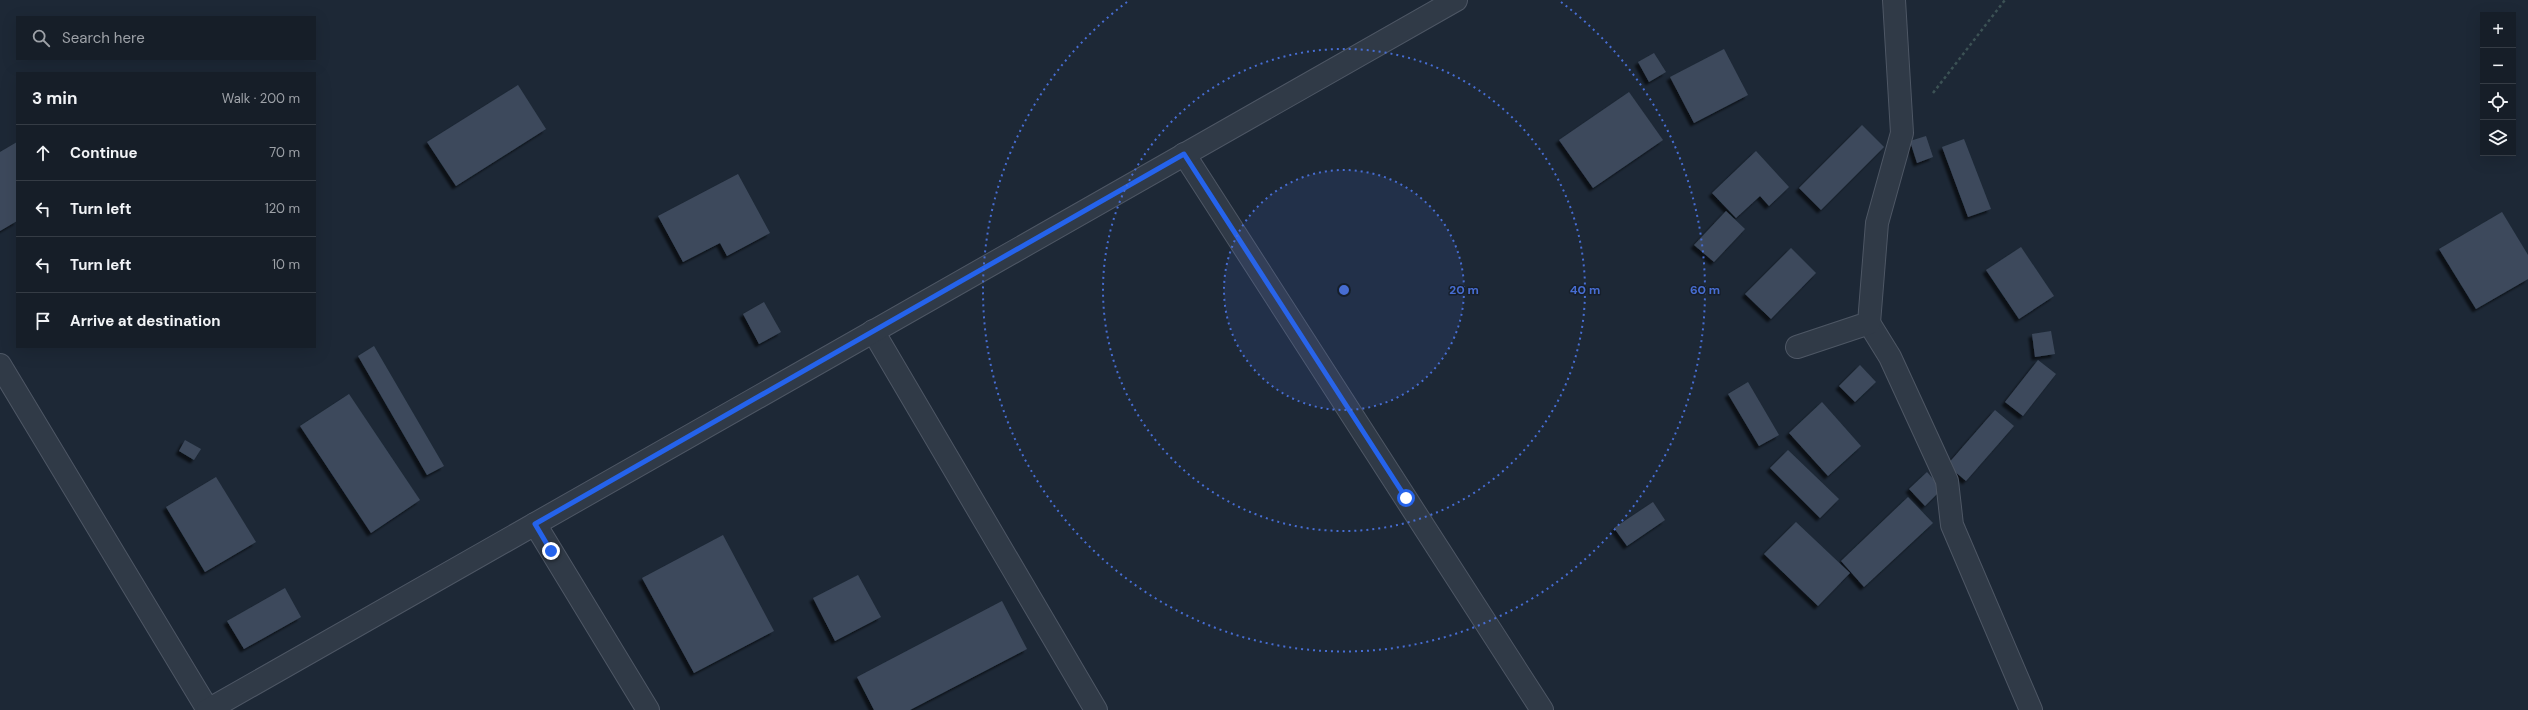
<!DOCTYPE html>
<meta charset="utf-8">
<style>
:root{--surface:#161e28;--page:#1f2730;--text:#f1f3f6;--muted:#9ea2a8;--line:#353c45}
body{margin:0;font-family:"DM Sans",sans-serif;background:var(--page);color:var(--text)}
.controls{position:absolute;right:12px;top:12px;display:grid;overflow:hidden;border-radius:0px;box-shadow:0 4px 16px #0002}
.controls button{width:36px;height:36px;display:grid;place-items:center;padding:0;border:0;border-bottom:1px solid var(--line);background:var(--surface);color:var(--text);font:20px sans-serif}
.stop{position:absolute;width:12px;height:12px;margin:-9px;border:3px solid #2563eb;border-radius:50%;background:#fff}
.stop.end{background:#2563eb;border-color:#fff;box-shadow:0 1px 4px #0008}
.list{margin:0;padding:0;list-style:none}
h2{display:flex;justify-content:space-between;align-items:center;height:52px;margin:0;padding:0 16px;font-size:17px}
h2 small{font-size:13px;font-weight:400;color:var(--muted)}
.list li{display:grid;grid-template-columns:26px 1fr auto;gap:12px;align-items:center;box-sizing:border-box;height:56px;padding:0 16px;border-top:1px solid var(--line)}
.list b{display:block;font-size:15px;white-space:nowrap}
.list em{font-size:13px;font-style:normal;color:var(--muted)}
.icon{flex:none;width:22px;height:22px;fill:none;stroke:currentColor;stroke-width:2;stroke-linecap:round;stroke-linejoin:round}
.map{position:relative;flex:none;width:2528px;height:710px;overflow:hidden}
.search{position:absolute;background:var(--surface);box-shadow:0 4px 16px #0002;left:16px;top:16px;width:300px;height:44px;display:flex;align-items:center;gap:10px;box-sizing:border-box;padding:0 14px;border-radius:0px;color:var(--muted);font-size:15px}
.panel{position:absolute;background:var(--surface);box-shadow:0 4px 16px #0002;left:16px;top:72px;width:300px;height:276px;border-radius:0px}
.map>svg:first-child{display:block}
.building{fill:#3d4a5c;filter:url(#shadow)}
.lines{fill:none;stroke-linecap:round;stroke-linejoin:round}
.minor-casing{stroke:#4e5765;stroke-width:24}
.path{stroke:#3c5255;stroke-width:2.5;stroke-dasharray:3 3;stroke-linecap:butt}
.minor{stroke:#303a47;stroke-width:22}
.route{stroke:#2563eb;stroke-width:5}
.ring{fill:none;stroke:#476dd2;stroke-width:2;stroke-dasharray:2 4}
.centre{fill:#476dd2;stroke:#161f2b;stroke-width:2}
.ring-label{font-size:12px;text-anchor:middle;font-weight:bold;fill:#476dd2;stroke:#161f2b;stroke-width:3;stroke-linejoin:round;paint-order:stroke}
</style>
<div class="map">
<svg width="2528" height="710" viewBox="0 0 2528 710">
<defs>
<filter id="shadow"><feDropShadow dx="-3.5" dy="3.5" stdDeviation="1" flood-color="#0009"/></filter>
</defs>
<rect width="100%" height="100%" fill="#1d2836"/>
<g class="building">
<polygon points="1724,49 1748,95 1694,123 1670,77"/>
<polygon points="1654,53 1666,72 1649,82 1638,62"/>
<polygon points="518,85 546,129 456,186 427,142"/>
<polygon points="1629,92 1663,140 1593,188 1559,140"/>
<polygon points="1862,125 1884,147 1821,210 1799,188"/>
<polygon points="1926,136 1933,157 1917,163 1910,141"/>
<polygon points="1964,139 1991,209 1968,217 1942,147"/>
<polygon points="17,142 17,221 0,231 0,152"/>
<polygon points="1756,151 1789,187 1769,206 1760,196 1736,218 1712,193"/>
<polygon points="738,174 770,233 727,256 720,243 683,262 658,216"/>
<polygon points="1726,211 1745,229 1714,262 1694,245"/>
<polygon points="2502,212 2528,255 2528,279 2476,309 2439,249"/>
<polygon points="2021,247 2054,296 2019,319 1986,270"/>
<polygon points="1791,248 1816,273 1771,319 1745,294"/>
<polygon points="764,302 781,332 759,344 743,314"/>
<polygon points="2051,331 2055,354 2035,357 2032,334"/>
<polygon points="374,346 444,466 427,475 358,356"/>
<polygon points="2038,360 2056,374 2023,416 2005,402"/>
<polygon points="1860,365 1876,382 1855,402 1839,386"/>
<polygon points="1748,382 1779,435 1759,446 1728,394"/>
<polygon points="349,394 420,500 371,533 300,426"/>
<polygon points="1822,402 1861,446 1828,476 1789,433"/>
<polygon points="1995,410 2014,426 1966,481 1947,465"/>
<polygon points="185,440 201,449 194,460 179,451"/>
<polygon points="1788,450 1839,499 1820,518 1770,468"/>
<polygon points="1927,472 1942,489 1925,506 1909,489"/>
<polygon points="216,477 256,542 205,572 166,507"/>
<polygon points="1908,497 1933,523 1864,587 1841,561"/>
<polygon points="1653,502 1665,520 1627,546 1614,528"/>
<polygon points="1796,522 1850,573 1818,606 1764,554"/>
<polygon points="723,535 774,631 694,673 642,578"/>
<polygon points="858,575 881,617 835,641 813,598"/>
<polygon points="285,588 301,617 244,649 227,621"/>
<polygon points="1002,601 1027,649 910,710 874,710 857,677"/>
</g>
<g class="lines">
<defs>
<g id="minor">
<polyline points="1184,154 1542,710"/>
<polyline points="1869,323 1890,357 1947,481 1952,525 2031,710"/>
<polyline points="873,331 1096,710"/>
<polyline points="1797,347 1869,323 1877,223 1902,133 1894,0"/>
<polyline points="0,365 208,710"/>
<polyline points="535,524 648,710"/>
<polyline points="208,710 1456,0"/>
</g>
</defs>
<use href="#minor" class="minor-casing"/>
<polyline class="path" points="1933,93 2005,0"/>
<use href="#minor" class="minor"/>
</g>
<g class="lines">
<polyline class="route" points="551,551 535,524 1184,154 1406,498"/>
</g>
<circle cx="1344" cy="290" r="120" fill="#476dd2" fill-opacity=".12"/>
<g class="ring">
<circle cx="1344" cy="290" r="120"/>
<circle cx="1344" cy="290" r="241"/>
<path d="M1561 2A361 361 0 1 1 1127 2"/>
</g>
<circle cx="1344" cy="290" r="6" class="centre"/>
<g class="ring-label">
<text x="1464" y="294">20 m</text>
<text x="1585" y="294">40 m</text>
<text x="1705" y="294">60 m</text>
</g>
</svg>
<div class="controls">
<button>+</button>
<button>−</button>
<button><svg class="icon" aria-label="locate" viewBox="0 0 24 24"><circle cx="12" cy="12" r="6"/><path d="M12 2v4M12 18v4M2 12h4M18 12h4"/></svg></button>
<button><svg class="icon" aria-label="layers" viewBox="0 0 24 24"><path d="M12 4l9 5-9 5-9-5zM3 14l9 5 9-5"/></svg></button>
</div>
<div class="stop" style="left:1406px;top:498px"></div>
<div class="stop end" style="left:551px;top:551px"></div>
<div class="search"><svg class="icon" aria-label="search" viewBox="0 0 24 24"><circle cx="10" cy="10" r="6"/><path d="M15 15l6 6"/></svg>Search here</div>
<section class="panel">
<h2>3 min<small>Walk · 200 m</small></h2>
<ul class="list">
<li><svg class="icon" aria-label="ahead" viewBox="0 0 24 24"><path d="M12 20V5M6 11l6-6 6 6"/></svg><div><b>Continue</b></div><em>70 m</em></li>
<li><svg class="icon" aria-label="left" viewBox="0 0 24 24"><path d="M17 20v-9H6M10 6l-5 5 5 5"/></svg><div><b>Turn left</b></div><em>120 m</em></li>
<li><svg class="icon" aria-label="left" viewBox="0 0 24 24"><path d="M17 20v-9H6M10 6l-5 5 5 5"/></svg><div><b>Turn left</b></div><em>10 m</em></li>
<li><svg class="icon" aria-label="arrive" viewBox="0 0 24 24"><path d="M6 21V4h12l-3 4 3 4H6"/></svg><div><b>Arrive at destination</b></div></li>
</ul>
</section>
</div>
